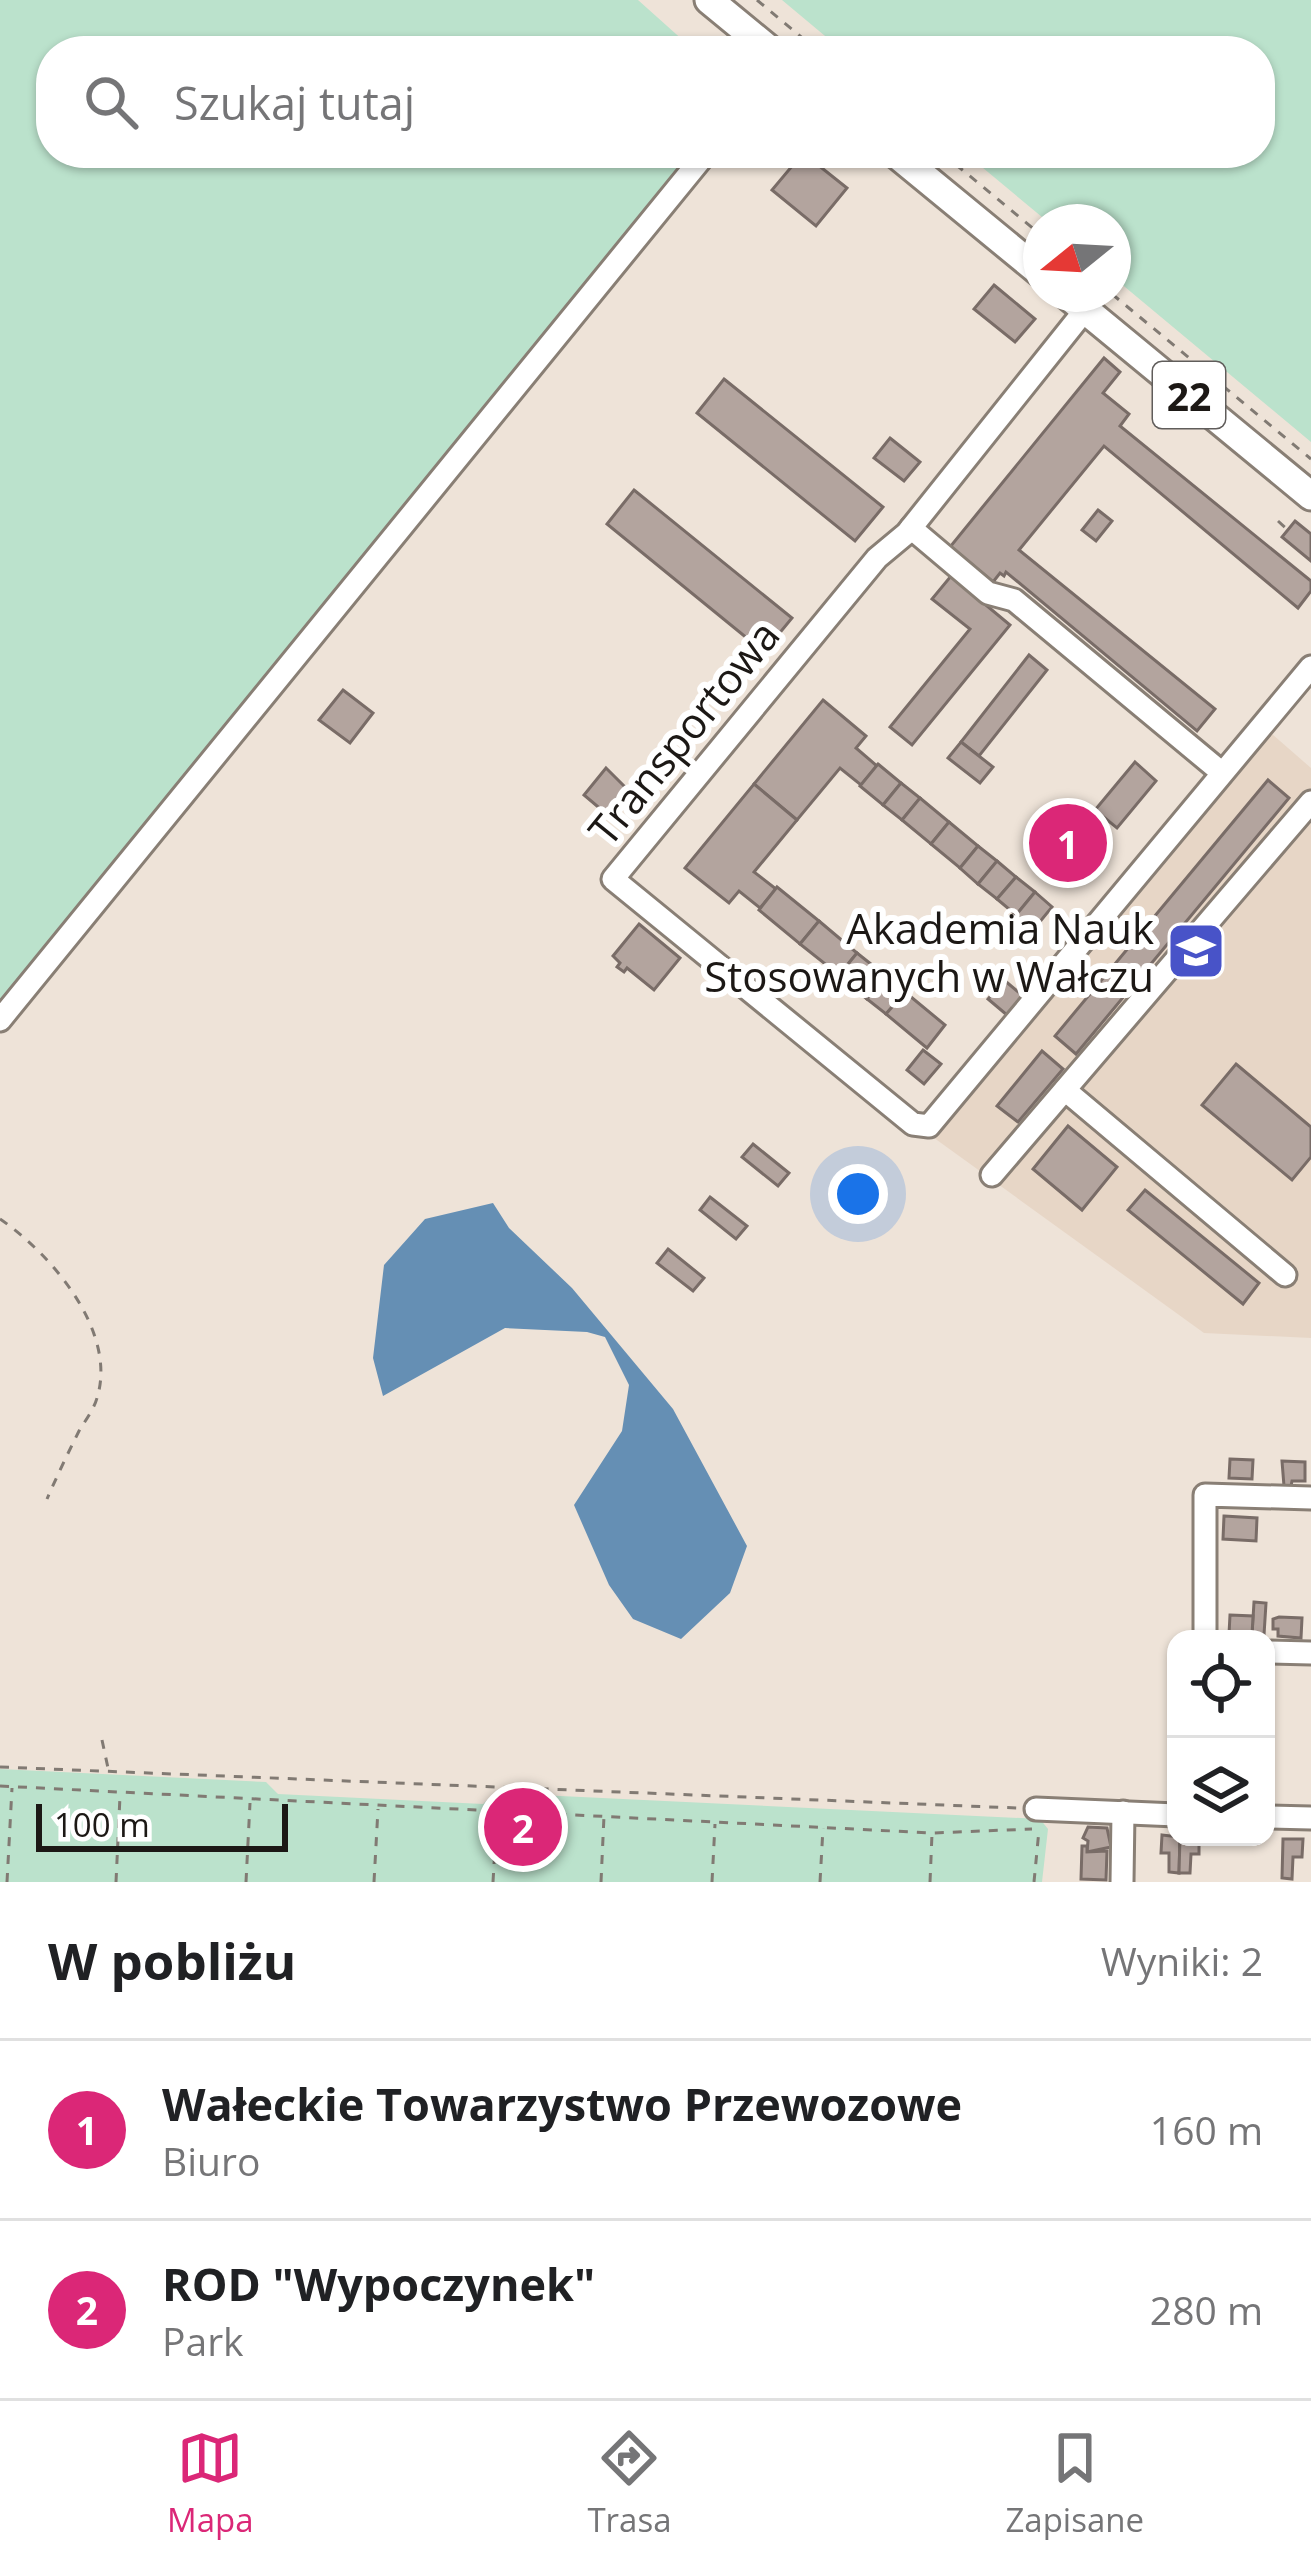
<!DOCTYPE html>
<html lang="pl">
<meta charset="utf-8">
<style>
:root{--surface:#fff;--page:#f6f6f6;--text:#202124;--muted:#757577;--line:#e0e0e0;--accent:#db2777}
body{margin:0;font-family:"Open Sans",sans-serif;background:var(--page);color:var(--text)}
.controls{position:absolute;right:36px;bottom:36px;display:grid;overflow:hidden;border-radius:24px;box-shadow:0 3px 9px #0004}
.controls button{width:108px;height:108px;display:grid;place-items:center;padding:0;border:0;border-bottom:3px solid var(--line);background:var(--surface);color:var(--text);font:60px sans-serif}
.compass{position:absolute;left:1023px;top:204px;width:108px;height:108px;border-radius:50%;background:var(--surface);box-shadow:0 3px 9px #0004;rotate:252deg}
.scale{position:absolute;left:36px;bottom:30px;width:252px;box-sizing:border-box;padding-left:12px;border:6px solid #1c1815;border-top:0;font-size:33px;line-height:42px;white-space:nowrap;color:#1c1815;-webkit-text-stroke:9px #fff;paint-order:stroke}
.you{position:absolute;left:858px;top:1194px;width:42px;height:42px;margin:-30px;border:9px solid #fff;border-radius:50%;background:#1a73e8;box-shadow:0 0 0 18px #1a73e833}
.badge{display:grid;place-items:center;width:78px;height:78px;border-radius:50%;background:var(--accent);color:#fff;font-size:39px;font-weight:700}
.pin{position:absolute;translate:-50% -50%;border:6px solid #fff;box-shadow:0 3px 12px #0006}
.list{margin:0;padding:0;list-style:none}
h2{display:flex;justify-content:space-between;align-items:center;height:156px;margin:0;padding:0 48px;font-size:51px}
h2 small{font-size:39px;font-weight:400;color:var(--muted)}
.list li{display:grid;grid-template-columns:78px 1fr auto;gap:36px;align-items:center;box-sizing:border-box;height:180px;padding:0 48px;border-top:3px solid var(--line)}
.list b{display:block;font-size:45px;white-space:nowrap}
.list p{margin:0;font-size:39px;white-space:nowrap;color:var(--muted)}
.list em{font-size:39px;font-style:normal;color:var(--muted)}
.icon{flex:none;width:66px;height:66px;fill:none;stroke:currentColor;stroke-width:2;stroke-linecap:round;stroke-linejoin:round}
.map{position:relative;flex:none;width:1311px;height:1882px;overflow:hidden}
.search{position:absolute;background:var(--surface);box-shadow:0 3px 9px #0004;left:36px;right:36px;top:36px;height:132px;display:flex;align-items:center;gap:30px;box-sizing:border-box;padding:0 42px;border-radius:48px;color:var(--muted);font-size:45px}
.sheet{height:516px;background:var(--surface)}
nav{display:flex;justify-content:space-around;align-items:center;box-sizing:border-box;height:168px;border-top:3px solid var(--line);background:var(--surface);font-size:33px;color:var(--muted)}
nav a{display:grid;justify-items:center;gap:6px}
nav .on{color:var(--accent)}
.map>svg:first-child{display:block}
.built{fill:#e7d6c6}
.green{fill:#bbe2cc}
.water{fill:#658fb4}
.building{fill:#b3a49e;stroke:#796c67;stroke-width:3}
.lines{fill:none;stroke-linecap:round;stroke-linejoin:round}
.minor-casing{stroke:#897f75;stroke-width:27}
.major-casing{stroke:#897f75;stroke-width:33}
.path{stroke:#817a73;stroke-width:3;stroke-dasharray:9 9;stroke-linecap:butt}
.minor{stroke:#fff;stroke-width:21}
.major{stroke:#fff;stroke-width:27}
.labels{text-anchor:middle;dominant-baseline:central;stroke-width:12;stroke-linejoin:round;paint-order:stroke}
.shield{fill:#fff;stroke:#605d5b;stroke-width:3}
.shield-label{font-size:39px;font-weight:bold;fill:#1c1815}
.street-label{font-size:42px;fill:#1c1815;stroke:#fff}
.poi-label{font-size:42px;fill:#1c1815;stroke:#fff;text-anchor:end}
</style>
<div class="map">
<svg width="1311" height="1882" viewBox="0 0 1311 1882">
<rect width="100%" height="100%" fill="#eee3d8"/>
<polygon class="built" points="1265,728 1311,768 1311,1338 1204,1333 930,1135"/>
<g class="green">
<polygon points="0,0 638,0 695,51 51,51 51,153 705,153 0,1002"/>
<polygon points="782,0 1311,0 1311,442 1113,277 1113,222 1048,222 965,153 1260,153 1260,51 843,51"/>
<polygon points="0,1769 266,1782 278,1794 483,1804 495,1793 1040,1819 1048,1829 1042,1882 0,1882"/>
</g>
<polygon class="water" points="493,1203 509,1228 572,1288 673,1409 747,1546 730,1593 681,1639 633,1619 609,1585 574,1505 622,1431 629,1385 605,1337 587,1332 505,1328 383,1396 373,1358 384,1265 425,1219"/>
<g class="building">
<polygon points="803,153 847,188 816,226 772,190"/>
<polygon points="994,285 1035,319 1015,342 974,309"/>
<polygon points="1104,358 1120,372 1103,393 1129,414 1120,426 1311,581 1311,591 1298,608 1104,446 1019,550 1215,709 1197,731 1006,572 1004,576 1000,573 993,582 950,547"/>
<polygon points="724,379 883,507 855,541 697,413"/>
<polygon points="890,438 920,462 904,481 874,458"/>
<polygon points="634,490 792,618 764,652 607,524"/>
<polygon points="1098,510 1112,521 1096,541 1082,530"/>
<polygon points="1295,521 1311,534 1311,561 1282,537"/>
<polygon points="951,576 1010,625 912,745 890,727 970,629 932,599"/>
<polygon points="1029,655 1047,670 979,756 961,742"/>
<polygon points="343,690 373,713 350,743 319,720"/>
<polygon points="823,700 866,736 856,748 877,766 861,785 840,768 797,820 754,784"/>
<polygon points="961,742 993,767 980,783 948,758"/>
<polygon points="1135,762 1156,781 1117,828 1095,810"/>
<polygon points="878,764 901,783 883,805 860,786"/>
<polygon points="606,768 627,789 610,817 584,795"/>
<polygon points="1268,780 1289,798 1076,1054 1055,1036"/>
<polygon points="901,783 920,798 902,820 883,805"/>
<polygon points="754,784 797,820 754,872 776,889 760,908 739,891 729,903 685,868"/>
<polygon points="920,798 949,822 931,844 902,820"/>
<polygon points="949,822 978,846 960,868 931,844"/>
<polygon points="1064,828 1085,845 1073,859 1052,842"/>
<polygon points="978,846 997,861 978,884 960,868"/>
<polygon points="997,861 1016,877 997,899 978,884"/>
<polygon points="1016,877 1035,892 1016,915 997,899"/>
<polygon points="777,887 819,921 800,944 759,910"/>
<polygon points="1035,892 1052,907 1034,929 1016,915"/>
<polygon points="819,921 857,953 839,975 800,944"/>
<polygon points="639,924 680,958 654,990 627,968 624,972 617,967 620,963 613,956"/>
<polygon points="857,953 886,976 867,999 839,975"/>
<polygon points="886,976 905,992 886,1014 867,999"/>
<polygon points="1004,980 1023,996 1018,1003 1020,1005 1007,1015 988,999"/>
<polygon points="905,992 945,1025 927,1048 886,1014"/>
<polygon points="923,1050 941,1064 924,1084 907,1070"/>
<polygon points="1042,1051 1063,1069 1018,1122 997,1106"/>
<polygon points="1236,1064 1311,1127 1311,1157 1292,1180 1202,1105"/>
<polygon points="1068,1126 1117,1167 1082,1210 1033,1169"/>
<polygon points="753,1144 789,1173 778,1186 742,1157"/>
<polygon points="1145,1190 1259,1283 1243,1304 1128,1210"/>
<polygon points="710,1197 747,1226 736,1239 700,1210"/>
<polygon points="668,1249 704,1278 693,1291 657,1263"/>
<polygon points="1230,1459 1253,1460 1252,1479 1229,1478"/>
<polygon points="1282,1461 1305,1462 1305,1481 1292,1481 1291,1486 1284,1486"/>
<polygon points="1224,1516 1257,1518 1256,1541 1223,1539"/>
<polygon points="1254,1602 1266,1603 1264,1635 1252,1635"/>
<polygon points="1230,1615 1253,1616 1252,1635 1229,1634"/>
<polygon points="1279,1617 1302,1618 1301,1638 1278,1636 1278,1629 1273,1629 1273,1619"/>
<polygon points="1088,1827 1107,1828 1111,1847 1087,1852 1088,1841 1083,1838"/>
<polygon points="1162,1835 1180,1837 1179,1873 1169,1872 1169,1853 1161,1853"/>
<polygon points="1180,1837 1199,1837 1199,1854 1191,1854 1190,1873 1179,1873"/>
<polygon points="1283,1839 1303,1839 1302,1857 1293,1857 1292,1879 1282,1878"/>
<polygon points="1082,1846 1087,1846 1087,1852 1107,1851 1106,1880 1081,1879"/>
</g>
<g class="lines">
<defs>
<g id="minor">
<polyline points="1085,310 907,533 877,558 613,879 913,1124 929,1126 1311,667"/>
<polyline points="911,528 988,593 1014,600 1221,772"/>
<polyline points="0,1020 706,153"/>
<polyline points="1065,1090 1285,1275"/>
<polyline points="992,1175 1311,802"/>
<polyline points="1205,1639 1205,1495 1311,1498"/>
<polyline points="1266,1652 1311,1653"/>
<polyline points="1036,1809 1176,1815"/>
<polyline points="1266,1817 1311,1818"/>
<polyline points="1122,1882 1123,1812"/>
</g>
<g id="major">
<polyline points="709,0 771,51"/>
<polyline points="895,153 1041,273"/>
<polyline points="1066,294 1311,496"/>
</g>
</defs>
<use href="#minor" class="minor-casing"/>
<use href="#major" class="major-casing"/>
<g class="path">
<polyline points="757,0 818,51"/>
<polyline points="942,153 1041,235"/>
<polyline points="1112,294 1311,459"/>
<polyline points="1278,521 1288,530"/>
<path d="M0,1219C50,1253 118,1331 97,1398C94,1409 85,1421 79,1431C68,1453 57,1476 47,1499"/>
<polyline points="102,1740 108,1768"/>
<polyline points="0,1767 1017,1808"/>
<polyline points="0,1786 932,1833 1032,1829"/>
<polyline points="7,1882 12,1788"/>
<polyline points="116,1882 120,1796"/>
<polyline points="246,1882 250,1803"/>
<polyline points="374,1882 378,1809"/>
<polyline points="493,1882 497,1813"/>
<polyline points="601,1882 604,1816"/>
<polyline points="712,1882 715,1824"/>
<polyline points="820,1882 823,1828"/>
<polyline points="930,1882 932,1834"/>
<polyline points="1034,1882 1039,1830"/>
</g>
<use href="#minor" class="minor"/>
<use href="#major" class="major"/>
</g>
<defs>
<symbol id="university-square" viewBox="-11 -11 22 22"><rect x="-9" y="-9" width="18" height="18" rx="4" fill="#4853c8" stroke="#fff"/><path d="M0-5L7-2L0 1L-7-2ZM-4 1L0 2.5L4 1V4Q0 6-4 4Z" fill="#fff"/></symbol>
</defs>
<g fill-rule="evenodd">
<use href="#university-square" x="1163" y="918" width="66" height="66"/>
</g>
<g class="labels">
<rect class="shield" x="1153" y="362" width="72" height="66" rx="9"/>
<g class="shield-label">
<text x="1189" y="395">22</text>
</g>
<g class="street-label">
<text transform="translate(683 732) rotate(-51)">Transportowa</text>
</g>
<g class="poi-label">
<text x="1154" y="927">Akademia Nauk<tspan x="1154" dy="48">Stosowanych w Wałczu</tspan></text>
</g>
</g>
</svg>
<div class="controls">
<button><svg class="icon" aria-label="locate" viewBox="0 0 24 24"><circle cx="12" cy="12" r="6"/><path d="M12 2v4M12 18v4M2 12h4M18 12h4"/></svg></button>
<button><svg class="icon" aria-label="layers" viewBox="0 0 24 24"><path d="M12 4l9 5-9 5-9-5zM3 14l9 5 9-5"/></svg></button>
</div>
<svg class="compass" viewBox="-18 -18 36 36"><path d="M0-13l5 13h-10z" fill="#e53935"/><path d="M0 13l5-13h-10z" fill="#757577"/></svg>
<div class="scale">100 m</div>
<div class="you"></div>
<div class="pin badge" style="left:1068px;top:843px">1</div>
<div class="pin badge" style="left:523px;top:1827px">2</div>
<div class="search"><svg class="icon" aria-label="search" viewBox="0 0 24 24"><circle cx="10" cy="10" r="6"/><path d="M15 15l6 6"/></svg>Szukaj tutaj</div>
</div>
<section class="sheet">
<h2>W pobliżu<small>Wyniki: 2</small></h2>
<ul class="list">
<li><span class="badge">1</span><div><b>Wałeckie Towarzystwo Przewozowe</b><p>Biuro</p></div><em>160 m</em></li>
<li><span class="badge">2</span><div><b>ROD &quot;Wypoczynek&quot;</b><p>Park</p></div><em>280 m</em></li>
</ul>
</section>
<nav>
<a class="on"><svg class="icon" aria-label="map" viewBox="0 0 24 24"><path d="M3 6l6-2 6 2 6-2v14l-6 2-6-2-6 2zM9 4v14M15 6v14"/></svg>Mapa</a>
<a><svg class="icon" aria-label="directions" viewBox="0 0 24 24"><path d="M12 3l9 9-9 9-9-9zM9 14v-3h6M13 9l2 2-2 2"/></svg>Trasa</a>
<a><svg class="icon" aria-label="saved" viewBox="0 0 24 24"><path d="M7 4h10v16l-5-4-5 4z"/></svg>Zapisane</a>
</nav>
